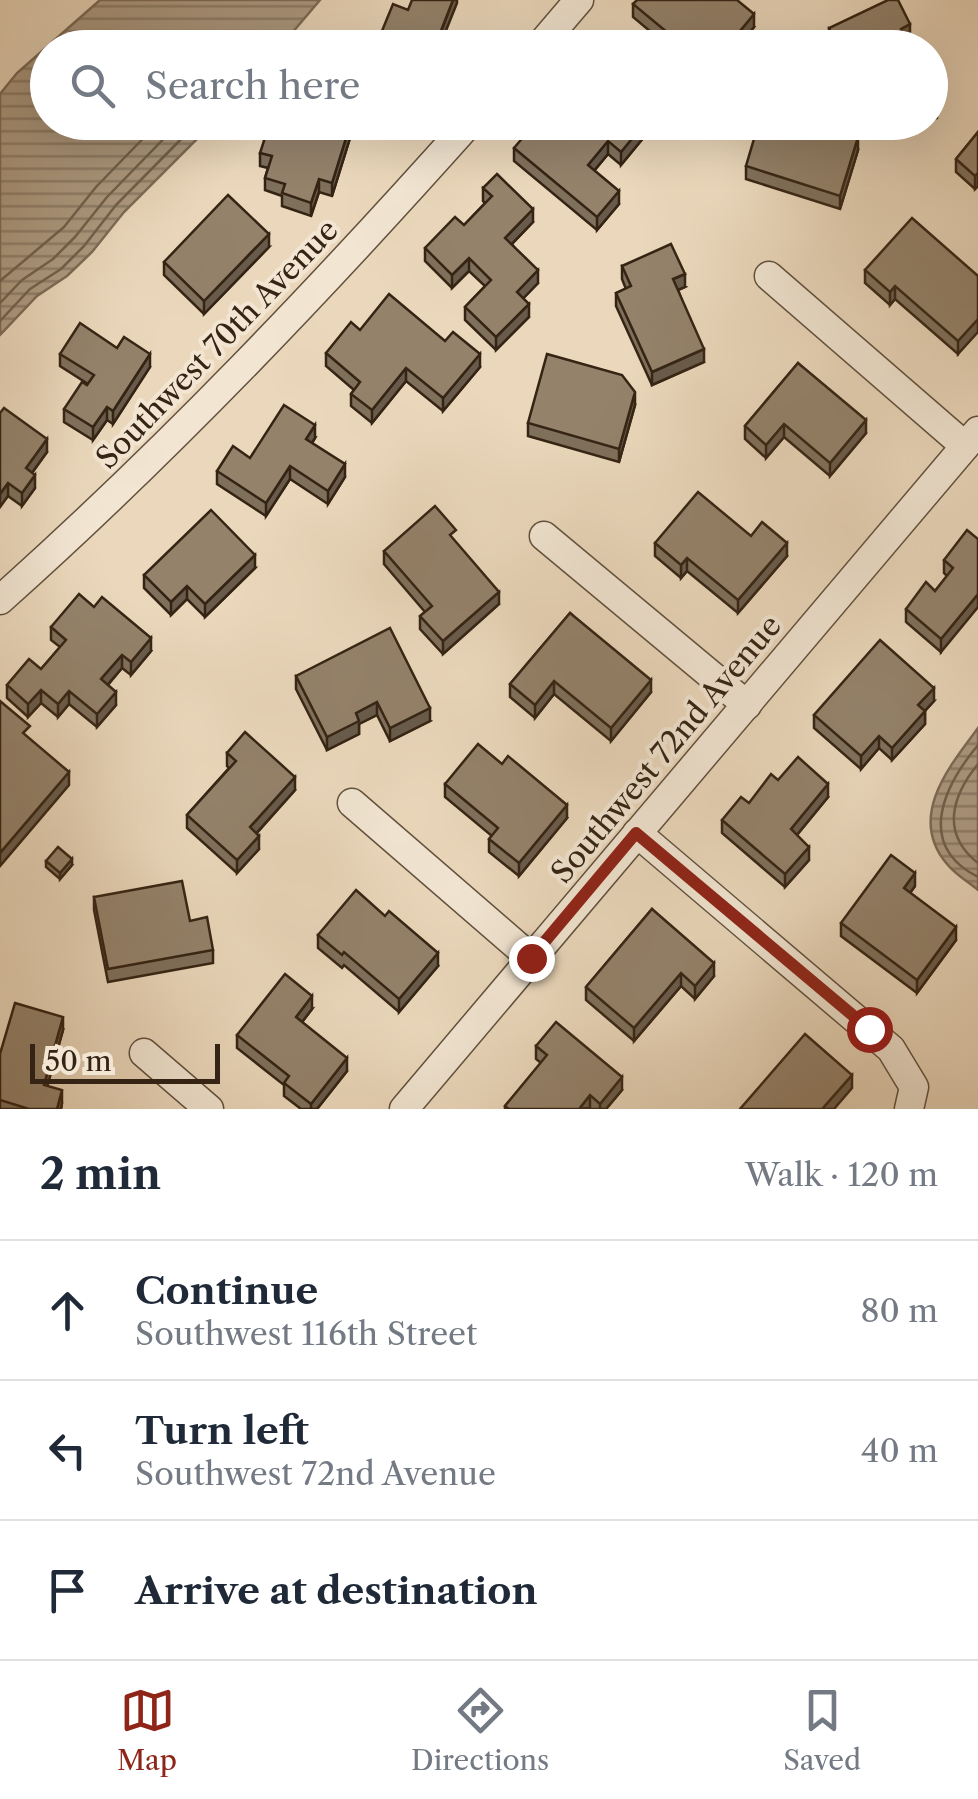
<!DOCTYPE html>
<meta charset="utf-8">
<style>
:root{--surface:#fff;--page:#f2f2f3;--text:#1f2937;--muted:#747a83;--line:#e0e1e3;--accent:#8f2418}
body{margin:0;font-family:"Libre Caslon Text",serif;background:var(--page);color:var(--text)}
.scale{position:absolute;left:30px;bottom:25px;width:190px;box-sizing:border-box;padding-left:10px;border:5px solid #352414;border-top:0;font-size:28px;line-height:35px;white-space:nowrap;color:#352414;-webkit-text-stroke:8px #f2e6d3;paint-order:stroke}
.stop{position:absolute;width:30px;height:30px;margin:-22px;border:8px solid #8f2418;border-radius:50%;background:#fff}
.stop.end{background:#8f2418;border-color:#fff;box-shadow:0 2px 10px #0008}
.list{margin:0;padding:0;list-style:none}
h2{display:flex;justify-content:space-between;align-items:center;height:130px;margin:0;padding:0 40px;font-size:42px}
h2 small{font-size:32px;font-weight:400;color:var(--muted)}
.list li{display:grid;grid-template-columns:65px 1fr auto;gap:30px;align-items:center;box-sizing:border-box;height:140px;padding:0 40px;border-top:2px solid var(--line)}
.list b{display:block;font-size:38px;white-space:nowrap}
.list p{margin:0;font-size:32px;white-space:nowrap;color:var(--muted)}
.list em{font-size:32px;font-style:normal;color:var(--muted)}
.icon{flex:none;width:55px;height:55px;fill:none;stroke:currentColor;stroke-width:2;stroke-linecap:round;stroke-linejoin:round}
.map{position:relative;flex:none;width:978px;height:1109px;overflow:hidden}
.search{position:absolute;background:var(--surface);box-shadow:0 10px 40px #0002;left:30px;right:30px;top:30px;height:110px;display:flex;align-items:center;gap:25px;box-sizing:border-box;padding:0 35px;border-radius:55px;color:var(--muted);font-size:38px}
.sheet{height:550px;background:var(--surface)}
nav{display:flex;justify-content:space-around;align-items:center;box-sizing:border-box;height:140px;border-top:2px solid var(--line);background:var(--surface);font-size:28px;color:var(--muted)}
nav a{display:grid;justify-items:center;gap:5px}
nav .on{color:var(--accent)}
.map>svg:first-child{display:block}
.water{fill:url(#water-rules);stroke:#7d6b57;stroke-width:2.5}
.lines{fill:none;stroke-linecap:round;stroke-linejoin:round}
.shore{stroke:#71604c;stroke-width:2.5}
.minor-casing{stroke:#62513e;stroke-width:31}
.minor{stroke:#f2e6d3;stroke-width:28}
.wall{fill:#7f705c;stroke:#352414;stroke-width:2.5}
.shaded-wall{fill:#685b4b;stroke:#352414;stroke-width:2.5}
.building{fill:#94826b;stroke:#352414;stroke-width:2.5}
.route{stroke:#8f2418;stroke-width:12}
.labels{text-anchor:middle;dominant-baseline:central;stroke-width:8;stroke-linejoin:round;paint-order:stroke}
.street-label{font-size:30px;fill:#352414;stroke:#f2e6d3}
</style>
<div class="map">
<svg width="978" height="1109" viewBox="0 0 978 1109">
<defs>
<pattern id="water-rules" width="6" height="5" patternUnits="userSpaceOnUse" patternTransform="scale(2.5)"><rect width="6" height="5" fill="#ad9b83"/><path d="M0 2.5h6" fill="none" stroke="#8e7e6a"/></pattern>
</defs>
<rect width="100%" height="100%" fill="#ebd8bc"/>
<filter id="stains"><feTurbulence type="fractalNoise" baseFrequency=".002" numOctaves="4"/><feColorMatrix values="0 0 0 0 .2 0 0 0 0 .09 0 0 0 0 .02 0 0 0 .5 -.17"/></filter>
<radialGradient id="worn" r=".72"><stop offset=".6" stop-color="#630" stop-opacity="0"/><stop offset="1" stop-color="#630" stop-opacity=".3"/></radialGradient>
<g class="water">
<polygon points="100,0 320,0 280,47 48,48 48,122 213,123 124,212 92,252 67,276 37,296 0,335 0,94 17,73"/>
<path d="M978,728V890C967,881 956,875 947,864C907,817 949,767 978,728Z"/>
</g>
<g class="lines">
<g class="shore">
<polyline points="0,281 64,227 96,187 159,122"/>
<polyline points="0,303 22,280 53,259 75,237 107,197 180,122"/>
<polyline points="0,321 30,289 61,269 84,246 116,205 198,122"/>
<path d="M978,745C944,786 915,845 978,877"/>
<path d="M978,764C951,797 941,834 978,863"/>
</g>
<defs>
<g id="minor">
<polyline points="538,48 579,0"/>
<polyline points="769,276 965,446"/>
<polyline points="544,536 747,705"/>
<path d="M0,600C167,451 321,289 470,122"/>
<polyline points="352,803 531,958"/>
<polyline points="637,833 891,1049 914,1087 909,1109"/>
<polyline points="144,1053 209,1109"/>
<polyline points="404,1109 978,431"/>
</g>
</defs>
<use href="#minor" class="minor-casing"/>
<use href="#minor" class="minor"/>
</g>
<g class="wall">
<polygon points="633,4 754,27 737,48 663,48 663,42 633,17"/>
<polygon points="829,28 910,37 906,39 910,48 832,48 829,41"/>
<polygon points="355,122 332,196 319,192 311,216 282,206 282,196 265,190 265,178 268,168 260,166 260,153 313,124"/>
<polygon points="894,122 927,122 900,135"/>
<polygon points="544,128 644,137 621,165 608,154 594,171 619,204 597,230 514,161 514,148"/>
<polygon points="978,132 978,186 975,189 956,172 956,159"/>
<polygon points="858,150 840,209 746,179 746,166"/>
<polygon points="483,188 533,222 512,244 538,283 523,298 529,317 496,350 465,320 465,307 485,286 469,271 452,288 425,261 425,248 464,225 485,203 483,201"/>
<polygon points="269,247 204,314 164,275 164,262"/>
<polygon points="622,266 685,287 678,290 704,362 652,385 616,306 616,293 626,289 622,279"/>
<polygon points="865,270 978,277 958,354 895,299 890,305 865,283"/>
<polygon points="360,330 445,341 480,367 443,411 406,381 372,423 351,406 351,394 354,390 326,366 326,353"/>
<polygon points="117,348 150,367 113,424 107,420 93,440 64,422 64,409 88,384 60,366 60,354"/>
<polygon points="798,363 866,433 830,476 784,437 766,458 745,439 745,426"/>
<polygon points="635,405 619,462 528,436 528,423"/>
<polygon points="0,413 47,452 32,473 35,488 22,506 8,496"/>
<polygon points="315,438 312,443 345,477 328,504 290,479 266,516 217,484 217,471 250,458"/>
<polygon points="751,536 787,556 738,613 687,571 681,578 655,556 655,543"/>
<polygon points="978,539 941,652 906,622 906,609 935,591 947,576 944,573 944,560"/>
<polygon points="456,543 499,604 443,654 420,629 420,616 425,612 384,564 384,551"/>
<polygon points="255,568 205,617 187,599 171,615 144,588 144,575"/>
<polygon points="570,613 651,692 611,741 554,694 535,718 510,697 510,684"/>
<polygon points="51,627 151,651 131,675 122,668 108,685 116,705 97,727 69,704 58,717 41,703 28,717 7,698 7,685 41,669 60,647 51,640"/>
<polygon points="296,676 430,721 390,741 377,715 359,724 359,734 327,750 296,689"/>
<polygon points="934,701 925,711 925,724 892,760 879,748 861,769 814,728 814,715"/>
<polygon points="227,753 295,790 257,833 259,849 237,873 187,828 187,815 229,768 227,766"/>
<polygon points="778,780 828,797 797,835 809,860 785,887 722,833 722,820 749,803"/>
<polygon points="445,784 567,818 519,876 489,852 489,839 492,836 445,797"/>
<polygon points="46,861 72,865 60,879 46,867"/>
<polygon points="915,886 910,893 956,940 917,993 841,936 841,923"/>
<polygon points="94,897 190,921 213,950 213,963 108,982 94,910"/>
<polygon points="652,909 714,976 695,999 681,986 634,1041 586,1000 586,987"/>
<polygon points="318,935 438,966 399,1012 344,965 342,968 318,948"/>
<polygon points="312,1009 302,1022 347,1071 317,1109 301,1109 284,1096 284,1085 237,1048 237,1035"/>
<polygon points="63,1030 47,1086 62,1103 61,1109 0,1109 0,1054"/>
<polygon points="536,1046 622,1090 606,1109 505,1109 505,1106 541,1063 536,1059"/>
</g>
<g class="shaded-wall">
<polygon points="453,0 457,0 457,3 439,48 435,48"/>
<polygon points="754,14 754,27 737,48 726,48"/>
<polygon points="910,24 910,37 901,42 901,29"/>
<polygon points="937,105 937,118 930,121 930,108"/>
<polygon points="351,122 355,122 332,196 332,183"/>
<polygon points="900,122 927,122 900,135"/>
<polygon points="644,124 644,137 621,165 621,152"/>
<polygon points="858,137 858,150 840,209 840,196"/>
<polygon points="608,141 608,154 588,178 588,165"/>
<polygon points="978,173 978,186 975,189 975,176"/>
<polygon points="319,179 319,192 311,216 311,203"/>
<polygon points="619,191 619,204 597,230 597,217"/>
<polygon points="533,209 533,222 505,251 505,238"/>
<polygon points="269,234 269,247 204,314 204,301"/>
<polygon points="469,258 469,271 452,288 452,275"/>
<polygon points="538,270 538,283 517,305 517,292"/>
<polygon points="685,274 685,287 673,292 673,279"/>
<polygon points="895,286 895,299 890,305 890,292"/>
<polygon points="529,304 529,317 496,350 496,337"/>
<polygon points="978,319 978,332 958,354 958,341"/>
<polygon points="704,349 704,362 652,385 652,372"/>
<polygon points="150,354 150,367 113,424 113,411"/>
<polygon points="480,354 480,367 443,411 443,398"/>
<polygon points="406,368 406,381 372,423 372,410"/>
<polygon points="635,392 635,405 619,462 619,449"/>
<polygon points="107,407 107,420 93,440 93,427"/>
<polygon points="866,420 866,433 830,476 830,463"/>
<polygon points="784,424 784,437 766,458 766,445"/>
<polygon points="315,425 315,438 306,452 306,439"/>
<polygon points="47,439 47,452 26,481 26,468"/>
<polygon points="345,464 345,477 328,504 328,491"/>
<polygon points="290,466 290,479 266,516 266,503"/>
<polygon points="35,475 35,488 22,506 22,493"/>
<polygon points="8,483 8,496 0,507 0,494"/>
<polygon points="787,543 787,556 738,613 738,600"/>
<polygon points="255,555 255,568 205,617 205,604"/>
<polygon points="687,558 687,571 681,578 681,565"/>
<polygon points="187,586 187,599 171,615 171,602"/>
<polygon points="499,592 499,604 443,654 443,641"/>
<polygon points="978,594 978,607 941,652 941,639"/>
<polygon points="151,638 151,651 131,675 131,662"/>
<polygon points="122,655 122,668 101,692 101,679"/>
<polygon points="651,680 651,692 611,741 611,728"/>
<polygon points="554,681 554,694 535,718 535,705"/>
<polygon points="934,688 934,701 918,718 918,705"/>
<polygon points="41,690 41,703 28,717 28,704"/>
<polygon points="69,691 69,704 58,717 58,704"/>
<polygon points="116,692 116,705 97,727 97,714"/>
<polygon points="377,702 377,715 359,724 359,734 327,750 327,737 356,713"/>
<polygon points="430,708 430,721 390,741 390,728"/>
<polygon points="925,711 925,724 892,760 892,748"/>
<polygon points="879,736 879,748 861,769 861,756"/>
<polygon points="69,772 69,785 0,866 0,853"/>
<polygon points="295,777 295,790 250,840 250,827"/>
<polygon points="828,784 828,797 791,842 791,829"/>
<polygon points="567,805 567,818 519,876 519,863"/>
<polygon points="259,836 259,849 237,873 237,860"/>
<polygon points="809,847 809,860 785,887 785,874"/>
<polygon points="72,859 72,865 60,879 60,873"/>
<polygon points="915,873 915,886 904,901 904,888"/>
<polygon points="956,927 956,940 917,993 917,980"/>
<polygon points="438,953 438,966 399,1012 399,999"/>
<polygon points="714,963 714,976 695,999 695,986"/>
<polygon points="681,973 681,986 634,1041 634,1028"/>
<polygon points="312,996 312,1009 296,1030 296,1017"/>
<polygon points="63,1017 63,1030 44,1098 44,1085"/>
<polygon points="347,1058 347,1071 317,1109 311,1109 311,1104"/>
<polygon points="852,1075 852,1088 834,1109 822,1109"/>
<polygon points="622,1077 622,1090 606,1109 600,1109 600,1104"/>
<polygon points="62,1090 62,1103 61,1109 57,1109"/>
<polygon points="590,1095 590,1108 579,1109"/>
</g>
<g class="building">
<polygon points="412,0 453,0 435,46 430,44 429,48 375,48 393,4 408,10"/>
<polygon points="637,0 737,0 754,14 726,48 673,48 663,39 668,33 633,4"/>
<polygon points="888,0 898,0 910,24 901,29 910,48 864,48 862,42 849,48 838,48 829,28"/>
<polygon points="930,91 937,105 930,108"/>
<polygon points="270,122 307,122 313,124 314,122 351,122 332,183 319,179 311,203 282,193 285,184 265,178 272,156 260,153"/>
<polygon points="536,122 544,128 548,122 642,122 644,124 621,152 608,141 588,165 619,191 597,217 514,148"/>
<polygon points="759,122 812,122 858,137 840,196 746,166"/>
<polygon points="978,132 978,173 975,176 956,159"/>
<polygon points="497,174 533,209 505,238 538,270 517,292 529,304 496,337 465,307 491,280 469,258 452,275 425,248 455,217 464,225 492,196 483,188"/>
<polygon points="228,195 269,234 204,301 164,262"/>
<polygon points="912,218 978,276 978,319 958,341 895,286 890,292 865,270"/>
<polygon points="671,244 685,274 673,279 704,349 652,372 616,293 631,286 622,266"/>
<polygon points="389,294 445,341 453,332 480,354 443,398 406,368 372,410 351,394 360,382 326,353 351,322 360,330"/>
<polygon points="80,323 117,348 124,337 150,354 113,411 107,407 93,427 64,409 82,382 87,385 94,375 60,354"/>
<polygon points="547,354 622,375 635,392 619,449 528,423"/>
<polygon points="798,363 866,420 830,463 784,424 766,445 745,426"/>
<polygon points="284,405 315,425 306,439 345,464 328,491 290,466 266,503 217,471 233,446 250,458"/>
<polygon points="4,408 47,439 26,468 35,475 22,493 8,483 0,494 0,413"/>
<polygon points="698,492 751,536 762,522 787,543 738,600 687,558 681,565 655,543"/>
<polygon points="435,506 456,530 450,535 499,592 443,641 420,616 432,606 384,551"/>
<polygon points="211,510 255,555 205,604 187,586 171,602 144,575"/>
<polygon points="967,530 978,539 978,594 941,639 906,609 926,582 935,591 953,568 944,560"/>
<polygon points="79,594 94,607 102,597 151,638 131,662 122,655 101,679 116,692 97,714 69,691 58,704 41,690 28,704 7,685 29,659 41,669 66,640 51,627"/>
<polygon points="570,613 651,680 611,728 554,681 535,705 510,684"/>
<polygon points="390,628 430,708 390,728 377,702 356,713 359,721 327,737 296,676"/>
<polygon points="880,640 934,688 918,705 925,711 892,748 879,736 861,756 814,715"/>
<polygon points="0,701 30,726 23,733 69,772 0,853"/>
<polygon points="245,732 295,777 250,827 259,836 237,860 187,815 236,761 227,753"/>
<polygon points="478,744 502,764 508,756 567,805 519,863 489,839 498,828 445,784"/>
<polygon points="798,757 828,784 791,829 809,847 785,874 722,820 741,797 749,803 771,774 778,780"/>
<polygon points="58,847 72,859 60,873 46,861"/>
<polygon points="891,855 915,873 904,888 956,927 917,980 841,923"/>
<polygon points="182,881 190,921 207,917 213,950 108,969 94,897"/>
<polygon points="356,890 385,916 389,911 438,953 399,999 344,952 342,955 318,935"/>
<polygon points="652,909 714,963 695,986 681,973 634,1028 586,987"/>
<polygon points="285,974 312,996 296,1017 347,1058 311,1104 284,1083 289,1076 237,1035"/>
<polygon points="15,1003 63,1017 44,1085 62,1090 57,1109 29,1109 0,1100 0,1054"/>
<polygon points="556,1022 622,1077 600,1104 590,1095 579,1109 509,1109 505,1106 547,1055 536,1046"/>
<polygon points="805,1034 852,1075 822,1109 740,1109"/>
</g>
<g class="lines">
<polyline class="route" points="531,958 636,833 869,1029"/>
</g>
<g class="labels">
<g class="street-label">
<text transform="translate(217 344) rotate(-46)">Southwest 70th Avenue</text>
<text transform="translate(666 749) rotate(-50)">Southwest 72nd Avenue</text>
</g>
</g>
<rect width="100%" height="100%" filter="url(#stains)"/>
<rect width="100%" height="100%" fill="url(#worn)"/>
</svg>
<div class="scale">50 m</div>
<div class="stop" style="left:869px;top:1029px"></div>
<div class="stop end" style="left:531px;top:958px"></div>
<div class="search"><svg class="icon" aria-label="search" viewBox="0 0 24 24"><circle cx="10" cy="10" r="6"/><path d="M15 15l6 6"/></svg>Search here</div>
</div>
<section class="sheet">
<h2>2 min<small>Walk · 120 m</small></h2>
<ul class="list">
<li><svg class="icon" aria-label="ahead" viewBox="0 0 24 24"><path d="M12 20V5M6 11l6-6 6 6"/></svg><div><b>Continue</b><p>Southwest 116th Street</p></div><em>80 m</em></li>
<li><svg class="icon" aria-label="left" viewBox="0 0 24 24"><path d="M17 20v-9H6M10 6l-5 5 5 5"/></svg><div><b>Turn left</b><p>Southwest 72nd Avenue</p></div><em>40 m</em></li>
<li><svg class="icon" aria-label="arrive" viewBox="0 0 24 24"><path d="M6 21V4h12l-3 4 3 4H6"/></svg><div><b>Arrive at destination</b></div></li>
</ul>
</section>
<nav>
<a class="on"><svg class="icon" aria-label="map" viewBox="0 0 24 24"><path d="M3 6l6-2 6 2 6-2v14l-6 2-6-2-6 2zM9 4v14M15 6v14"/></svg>Map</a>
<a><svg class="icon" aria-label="directions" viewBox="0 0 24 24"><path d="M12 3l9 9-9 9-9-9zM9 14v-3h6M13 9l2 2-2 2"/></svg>Directions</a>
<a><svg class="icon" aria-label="saved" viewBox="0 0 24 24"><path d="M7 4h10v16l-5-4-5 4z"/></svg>Saved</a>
</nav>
